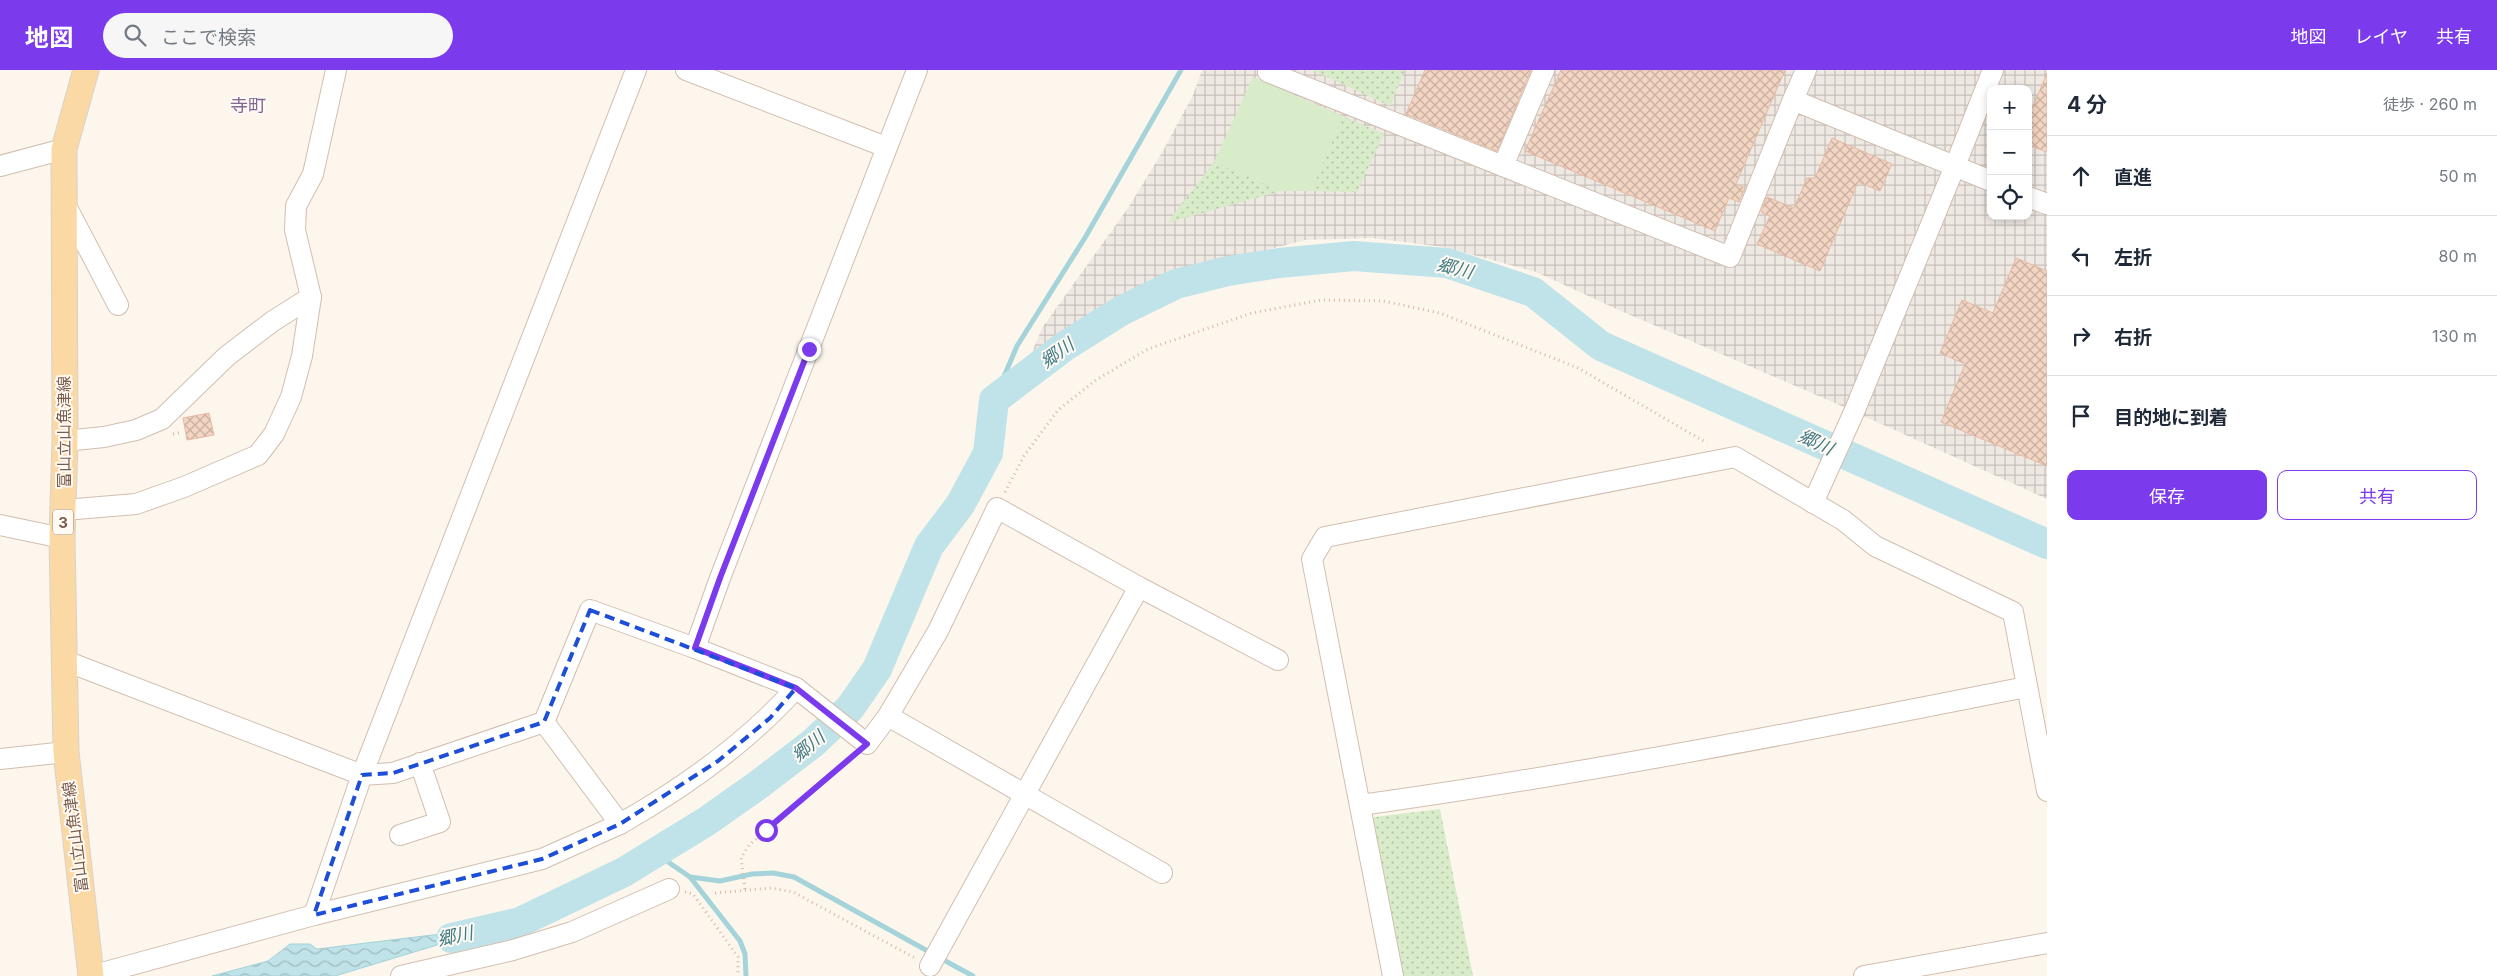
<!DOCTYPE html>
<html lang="ja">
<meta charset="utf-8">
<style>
:root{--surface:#fff;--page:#f6f6f7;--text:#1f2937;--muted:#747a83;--line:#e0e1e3;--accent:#7c3aed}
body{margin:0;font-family:Inter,"Noto Sans JP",sans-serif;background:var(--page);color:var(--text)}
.controls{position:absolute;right:15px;top:15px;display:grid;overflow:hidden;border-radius:10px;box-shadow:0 2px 8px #0003}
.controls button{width:45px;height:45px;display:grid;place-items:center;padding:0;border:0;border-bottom:1px solid var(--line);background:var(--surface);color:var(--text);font:25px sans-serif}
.stop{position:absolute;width:15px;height:15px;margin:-11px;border:4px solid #7c3aed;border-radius:50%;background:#fff}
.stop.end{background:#7c3aed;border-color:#fff;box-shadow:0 1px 5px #0008}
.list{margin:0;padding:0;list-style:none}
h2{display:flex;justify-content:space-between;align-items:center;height:65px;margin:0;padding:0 20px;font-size:21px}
h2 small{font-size:16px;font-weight:400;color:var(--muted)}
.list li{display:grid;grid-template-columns:32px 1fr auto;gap:15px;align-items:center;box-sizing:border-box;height:80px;padding:0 20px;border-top:1px solid var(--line)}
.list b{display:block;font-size:19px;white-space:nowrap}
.list em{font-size:16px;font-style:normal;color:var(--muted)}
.actions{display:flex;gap:10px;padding:15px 20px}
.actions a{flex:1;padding:11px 0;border:1px solid var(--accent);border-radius:10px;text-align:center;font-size:18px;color:var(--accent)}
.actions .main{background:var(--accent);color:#fff}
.icon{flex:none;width:28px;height:28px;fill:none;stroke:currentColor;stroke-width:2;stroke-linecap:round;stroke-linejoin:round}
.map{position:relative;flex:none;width:2047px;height:906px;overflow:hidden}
header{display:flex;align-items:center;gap:30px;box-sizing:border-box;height:70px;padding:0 25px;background:var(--accent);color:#fff}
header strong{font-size:24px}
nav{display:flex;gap:28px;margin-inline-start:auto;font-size:18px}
.search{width:350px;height:45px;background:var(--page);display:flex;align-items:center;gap:12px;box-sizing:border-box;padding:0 18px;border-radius:28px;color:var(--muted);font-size:19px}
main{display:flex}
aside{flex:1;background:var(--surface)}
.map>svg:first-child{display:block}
.industrial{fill:url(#industrial-grid);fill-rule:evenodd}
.grass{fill:url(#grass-dots)}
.pitch{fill:#d8ecc9}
.water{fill:url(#water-waves);stroke:#a5d3da}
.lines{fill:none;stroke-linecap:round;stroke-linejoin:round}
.stream{stroke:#a5d3da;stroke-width:5}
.river{stroke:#bfe3e8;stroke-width:30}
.building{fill:url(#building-cross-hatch);stroke:#e6bba3}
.minor-casing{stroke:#d1beb0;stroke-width:22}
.major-casing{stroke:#dad1cd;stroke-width:27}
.path{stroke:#d9b8a5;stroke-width:3;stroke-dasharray:1 4;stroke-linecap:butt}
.minor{stroke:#fff;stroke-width:20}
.major{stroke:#fbd9a5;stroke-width:25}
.route{stroke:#7c3aed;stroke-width:6}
.marked{fill:none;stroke:#1d4ed8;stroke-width:4;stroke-dasharray:10 6;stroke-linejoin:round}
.labels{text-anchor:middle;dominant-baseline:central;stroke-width:4;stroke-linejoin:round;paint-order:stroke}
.shield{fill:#fffaf3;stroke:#a28b7f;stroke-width:1}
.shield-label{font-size:15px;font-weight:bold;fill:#7a5c4d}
.street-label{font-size:16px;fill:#7a5c4d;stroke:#fffaf3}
.neighbourhood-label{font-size:18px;fill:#846695;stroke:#fffaf3}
.water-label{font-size:18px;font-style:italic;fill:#437c86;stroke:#fffaf3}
</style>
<header>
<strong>地図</strong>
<div class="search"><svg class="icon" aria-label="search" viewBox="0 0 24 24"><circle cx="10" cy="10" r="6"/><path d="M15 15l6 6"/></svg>ここで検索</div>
<nav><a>地図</a><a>レイヤ</a><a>共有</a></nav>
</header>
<main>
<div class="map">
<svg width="2047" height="906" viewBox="0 0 2047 906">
<defs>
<pattern id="industrial-grid" width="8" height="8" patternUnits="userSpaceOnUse" patternTransform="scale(1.25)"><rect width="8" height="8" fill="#efe9e4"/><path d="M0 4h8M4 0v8" fill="none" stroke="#c7c0bb"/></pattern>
<pattern id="grass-dots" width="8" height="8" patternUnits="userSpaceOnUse" patternTransform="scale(1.25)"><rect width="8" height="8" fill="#d8ecc9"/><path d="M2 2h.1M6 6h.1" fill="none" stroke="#b4c2a5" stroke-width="1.8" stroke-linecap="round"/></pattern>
<pattern id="water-waves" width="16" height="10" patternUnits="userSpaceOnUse" patternTransform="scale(1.25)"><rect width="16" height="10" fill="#bfe3e8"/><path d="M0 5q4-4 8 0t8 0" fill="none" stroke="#a0bbbe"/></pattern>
<pattern id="building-cross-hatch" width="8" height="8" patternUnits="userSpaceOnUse" patternTransform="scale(1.25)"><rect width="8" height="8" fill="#f3d5c3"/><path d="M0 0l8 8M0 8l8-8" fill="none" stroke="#cab0a1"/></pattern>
</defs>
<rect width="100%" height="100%" fill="#fdf6ec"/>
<path class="industrial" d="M1202,0H2047V429L1835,333L1621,241L1536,202L1444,177L1372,168L1305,170L1216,193L1126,227L1030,287L1042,258L1128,138L1163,81L1193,25ZM1991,19H2028V146H1991Z"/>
<g class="grass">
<polygon points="1312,0 1405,0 1390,36"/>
<polygon points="1343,46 1384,64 1357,122 1311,121"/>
<polygon points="1214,92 1281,121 1167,153"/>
<polygon points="1440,739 1473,906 1400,906 1367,748"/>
</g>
<polygon class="pitch" points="1253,7 1343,46 1311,121 1281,121 1214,92"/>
<polygon class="water" points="513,852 335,906 212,906 268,891 290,874 310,874 317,879 465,861"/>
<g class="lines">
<g class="stream">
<polyline points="994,330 1017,276 1086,166 1181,0"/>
<polyline points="655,783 690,807 740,871 745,884 746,906"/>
<polyline points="690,807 720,811 752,804 773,803 794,807 933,884"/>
<polyline points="940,888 973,906"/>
</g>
<polyline class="river" points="451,868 520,852 624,802 707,751 758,715 813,673 850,638 877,599 929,476 960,435 988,383 994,330 1065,276 1121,241 1176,214 1228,201 1279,193 1354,186 1447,193 1533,222 1601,276 2047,474"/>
</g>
<g class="building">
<polygon points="1425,0 1531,0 1497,81 1406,44"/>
<polygon points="1561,0 1785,0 1736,114 1745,118 1739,132 1729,128 1715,161 1525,81"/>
<polygon points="2047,3 2047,82 2028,75 2028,48"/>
<polygon points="1832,68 1892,94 1880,121 1858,112 1820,201 1757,174 1770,146 1761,142 1767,127 1794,138 1807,108 1815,108"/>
<polygon points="2016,188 2047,201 2047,396 1941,352 1965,294 1940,283 1962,230 1993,243"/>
<polygon points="209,343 214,365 187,370 183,348"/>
</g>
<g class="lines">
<defs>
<g id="minor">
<polyline points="686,0 886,77"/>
<polyline points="1268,2 1730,187 1793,30 1991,111"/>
<polyline points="1793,30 1806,0"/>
<polyline points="0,96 64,79"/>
<polyline points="1503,96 1544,0"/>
<polyline points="2028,127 2047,134"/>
<polyline points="64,132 118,235"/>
<polyline points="65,371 104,367 136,360 162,349 227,286 273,251 311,227"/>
<polyline points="1813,433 1854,342 1955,96 1993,0"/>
<polyline points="64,440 136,434 184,417 258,385 274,364 291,327 302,286 311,227 295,160 296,136 313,104 336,0"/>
<polyline points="0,455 62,468"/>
<polyline points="695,578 720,508 917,0"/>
<polyline points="63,590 362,705 393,703 544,652 590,540 695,578 796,618 867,674 888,646 1162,803"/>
<polyline points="888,646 938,561 997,438 1139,517"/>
<path d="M544,652L620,754C685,717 746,674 796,618"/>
<polyline points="0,689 66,682"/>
<path d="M1361,735C1584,704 1805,661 2026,617"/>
<polyline points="620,754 542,789 314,845 362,705 636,0"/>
<polyline points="400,765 440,752 420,693"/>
<polyline points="930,896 1139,517 1278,590"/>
<polyline points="91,906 314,845"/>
<polyline points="401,906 513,880 572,862 669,819"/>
<polyline points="1393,906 1312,489 1325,467 1735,387 1843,450 1875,476 2013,542 2047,721"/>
<polyline points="1864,906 2047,873"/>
</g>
<polyline id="major" points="86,0 64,79 65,371 62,468 66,682 91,906"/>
</defs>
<use href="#minor" class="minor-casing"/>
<use href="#major" class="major-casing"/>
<g class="path">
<polyline points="173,364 182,362"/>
<polyline points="1005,422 1024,386 1058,340 1096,310 1148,279 1252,243 1321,230 1383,231 1440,243 1578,298 1707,373"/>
<polyline points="745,819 741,788 749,775 854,685"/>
<polyline points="685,822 693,824 738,887 738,906"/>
<polyline points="715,823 771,818 793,822 915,888"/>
</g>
<use href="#minor" class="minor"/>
<use href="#major" class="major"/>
</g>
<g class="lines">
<polyline class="route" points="766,760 867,674 796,618 695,578 720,508 809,279"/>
</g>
<path class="marked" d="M590,540L796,618L770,648L718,691L620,754L542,789L314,845L362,705L393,703L544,652Z"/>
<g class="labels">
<rect class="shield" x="53" y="439.5" width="20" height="25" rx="4"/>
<g class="shield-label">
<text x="63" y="452">3</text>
</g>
<g class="street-label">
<text transform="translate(64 362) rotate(-90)">富山立山魚津線</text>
<text transform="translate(75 767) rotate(-97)">富山立山魚津線</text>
</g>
<g class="neighbourhood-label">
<text x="248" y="35">寺町</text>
</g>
<g class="water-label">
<text transform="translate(1455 198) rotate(14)">郷川</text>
<text transform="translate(1057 283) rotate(-36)">郷川</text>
<text transform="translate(1816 372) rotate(24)">郷川</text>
<text transform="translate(808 676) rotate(-40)">郷川</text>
<text transform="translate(455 866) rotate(-12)">郷川</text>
</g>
</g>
</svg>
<div class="controls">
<button>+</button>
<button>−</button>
<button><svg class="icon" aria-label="locate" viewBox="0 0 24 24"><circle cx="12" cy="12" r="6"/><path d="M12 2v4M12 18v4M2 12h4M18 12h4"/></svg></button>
</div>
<div class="stop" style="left:766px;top:760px"></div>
<div class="stop end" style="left:809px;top:279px"></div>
</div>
<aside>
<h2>4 分<small>徒歩 · 260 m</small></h2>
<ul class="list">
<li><svg class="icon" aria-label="ahead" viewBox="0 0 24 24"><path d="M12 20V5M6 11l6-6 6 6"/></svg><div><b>直進</b></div><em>50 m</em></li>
<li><svg class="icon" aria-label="left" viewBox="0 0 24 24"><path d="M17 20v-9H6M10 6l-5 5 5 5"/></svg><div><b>左折</b></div><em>80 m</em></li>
<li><svg class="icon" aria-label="right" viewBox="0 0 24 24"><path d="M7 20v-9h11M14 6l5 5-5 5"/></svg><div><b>右折</b></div><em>130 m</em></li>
<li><svg class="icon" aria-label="arrive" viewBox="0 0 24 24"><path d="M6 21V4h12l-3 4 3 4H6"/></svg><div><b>目的地に到着</b></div></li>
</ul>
<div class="actions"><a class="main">保存</a><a>共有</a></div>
</aside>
</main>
